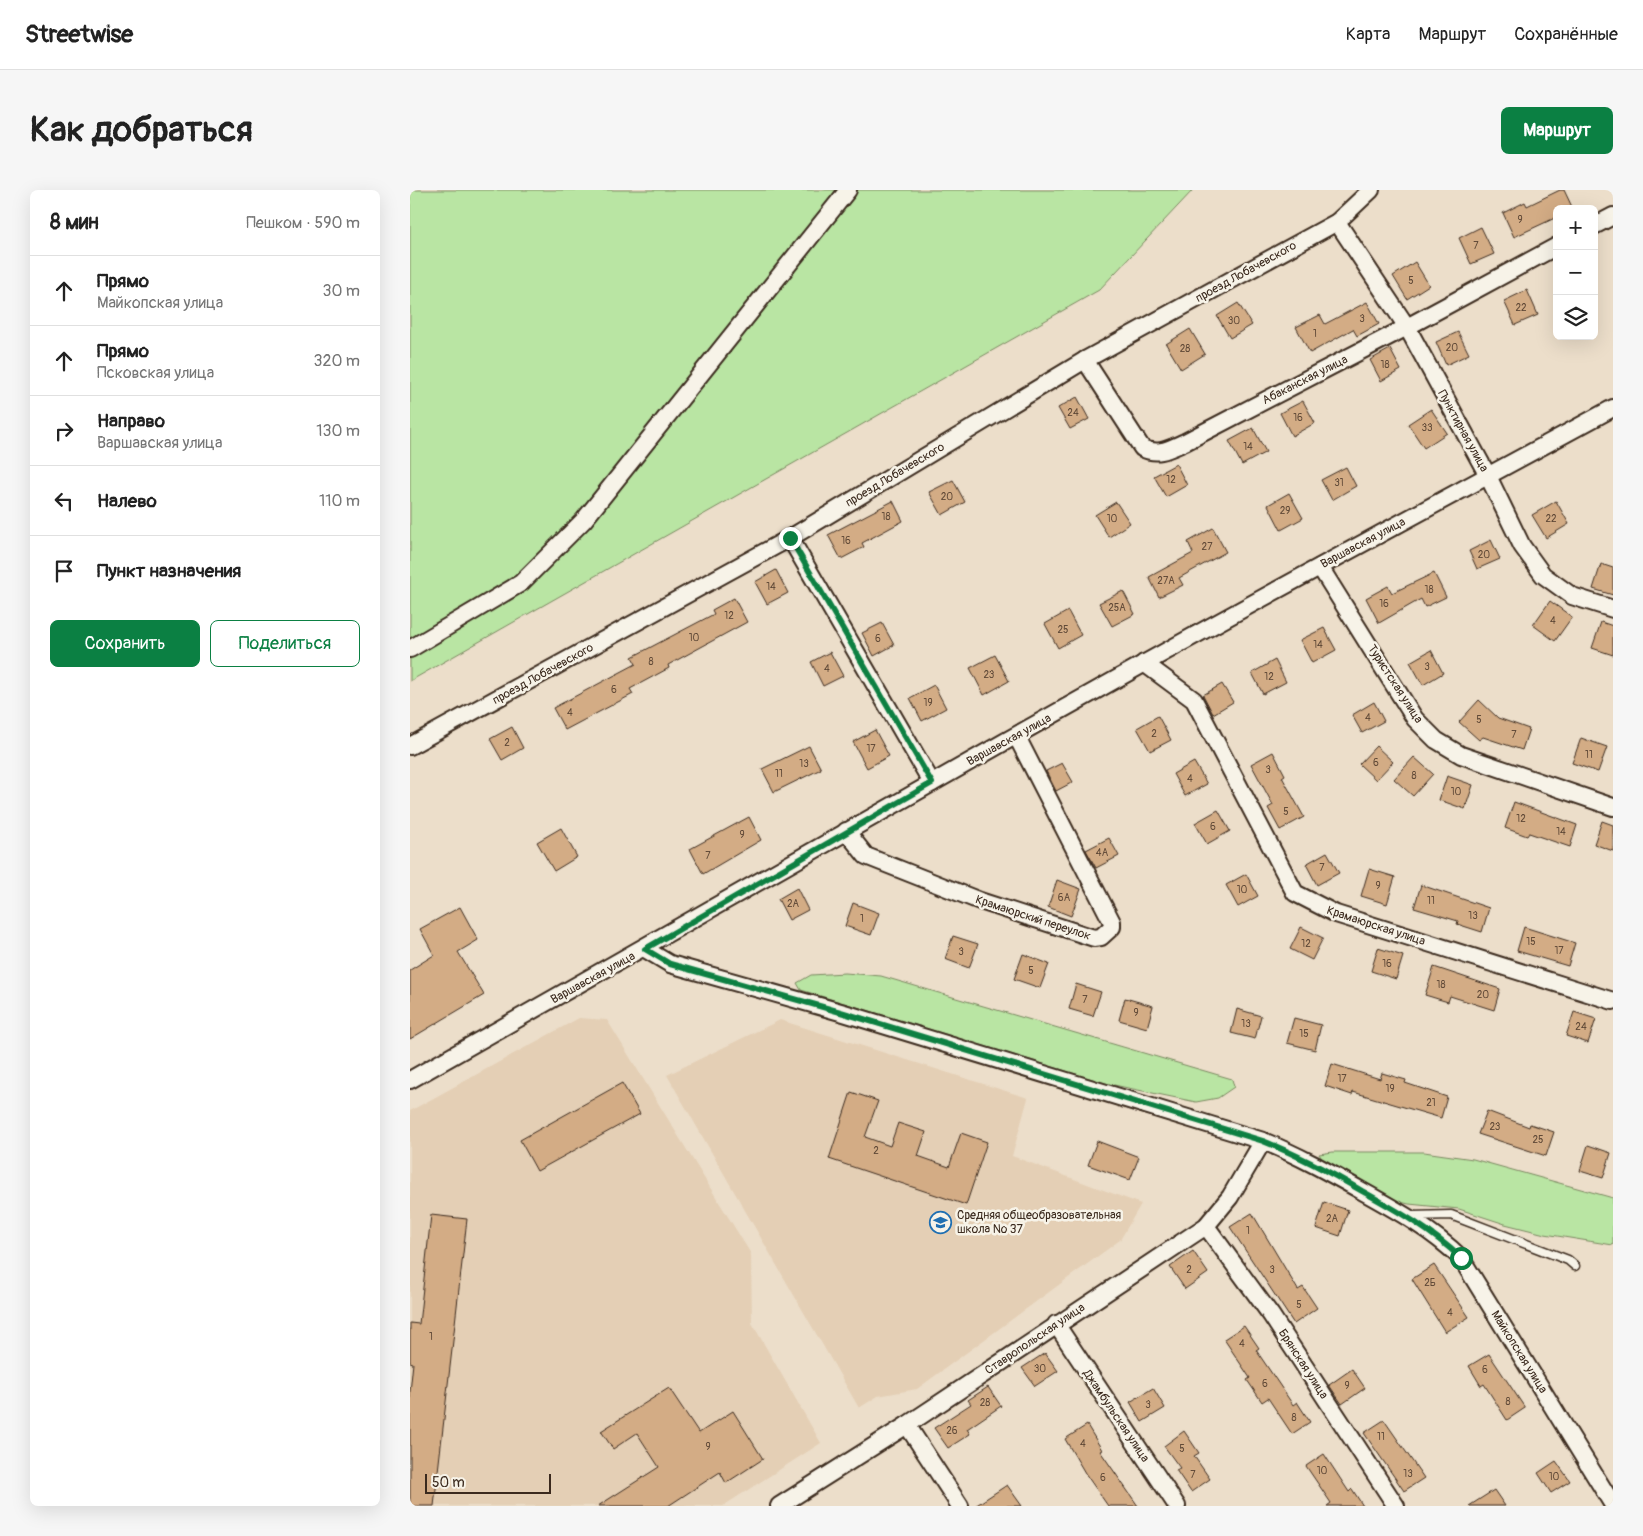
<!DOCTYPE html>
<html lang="ru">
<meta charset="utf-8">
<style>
:root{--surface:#fff;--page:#f6f6f6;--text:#222;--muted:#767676;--line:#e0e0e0;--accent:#0b8043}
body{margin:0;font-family:Pangolin,sans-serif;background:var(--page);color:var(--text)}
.controls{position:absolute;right:15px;top:15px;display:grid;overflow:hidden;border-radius:8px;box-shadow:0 5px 20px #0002}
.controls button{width:45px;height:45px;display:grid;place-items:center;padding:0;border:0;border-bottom:1px solid var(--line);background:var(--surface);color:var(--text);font:25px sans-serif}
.scale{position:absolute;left:15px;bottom:12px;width:126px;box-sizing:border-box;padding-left:5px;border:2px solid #3b2a1e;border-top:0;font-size:14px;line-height:18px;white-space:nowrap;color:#3b2a1e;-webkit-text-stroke:4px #f7f3e8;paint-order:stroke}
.stop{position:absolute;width:15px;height:15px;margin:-11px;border:4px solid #0b8043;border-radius:50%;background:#fff}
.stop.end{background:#0b8043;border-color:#fff;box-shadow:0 1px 5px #0008}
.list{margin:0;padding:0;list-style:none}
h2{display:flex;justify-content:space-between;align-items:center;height:65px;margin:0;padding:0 20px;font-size:21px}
h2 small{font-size:16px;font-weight:400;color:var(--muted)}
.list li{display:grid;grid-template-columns:32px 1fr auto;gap:15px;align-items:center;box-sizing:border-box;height:70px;padding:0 20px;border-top:1px solid var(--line)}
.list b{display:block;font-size:19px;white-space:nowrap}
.list p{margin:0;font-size:16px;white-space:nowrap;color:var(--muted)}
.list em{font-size:16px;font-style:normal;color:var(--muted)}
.actions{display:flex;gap:10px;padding:15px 20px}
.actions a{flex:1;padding:11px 0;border:1px solid var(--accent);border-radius:8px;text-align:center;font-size:18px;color:var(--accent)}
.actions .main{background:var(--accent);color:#fff}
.icon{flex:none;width:28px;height:28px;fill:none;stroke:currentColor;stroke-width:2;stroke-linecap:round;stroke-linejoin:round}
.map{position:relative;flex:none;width:1203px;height:1316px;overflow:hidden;border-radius:8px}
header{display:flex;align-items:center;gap:30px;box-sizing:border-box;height:70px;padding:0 25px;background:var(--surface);border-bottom:1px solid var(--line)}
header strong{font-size:24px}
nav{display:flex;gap:28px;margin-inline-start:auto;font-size:18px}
.intro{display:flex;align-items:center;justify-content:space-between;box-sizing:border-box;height:120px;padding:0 30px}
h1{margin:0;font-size:35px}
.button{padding:12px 22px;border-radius:8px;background:var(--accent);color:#fff;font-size:18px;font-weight:700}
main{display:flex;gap:30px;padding:0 30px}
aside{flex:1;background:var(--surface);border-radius:8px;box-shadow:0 5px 20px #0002}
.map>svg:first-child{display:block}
.built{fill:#e4cfb5}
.green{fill:#b9e5a3;stroke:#7a8860}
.building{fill:#d3ac85;stroke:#3b2a1e}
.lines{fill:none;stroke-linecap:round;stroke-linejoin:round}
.lane-casing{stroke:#3b2a1e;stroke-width:11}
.street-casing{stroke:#3b2a1e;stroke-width:20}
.lane{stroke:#f7f3e8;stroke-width:8}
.street{stroke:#f7f3e8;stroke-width:16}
.route{stroke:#0b8043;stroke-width:6}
.labels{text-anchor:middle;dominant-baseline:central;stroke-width:5;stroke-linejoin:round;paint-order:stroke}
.number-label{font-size:10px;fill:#614a38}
.street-label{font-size:12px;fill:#3b2a1e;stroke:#f7f3e8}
.poi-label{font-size:12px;fill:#3b2a1e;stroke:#f7f3e8;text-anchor:start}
</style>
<header>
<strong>Streetwise</strong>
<nav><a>Карта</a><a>Маршрут</a><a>Сохранённые</a></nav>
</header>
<div class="intro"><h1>Как добраться</h1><a class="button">Маршрут</a></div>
<main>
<aside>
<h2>8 мин<small>Пешком · 590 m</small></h2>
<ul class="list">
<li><svg class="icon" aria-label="ahead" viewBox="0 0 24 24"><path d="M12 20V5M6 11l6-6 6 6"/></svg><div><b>Прямо</b><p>Майкопская улица</p></div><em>30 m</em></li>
<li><svg class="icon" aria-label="ahead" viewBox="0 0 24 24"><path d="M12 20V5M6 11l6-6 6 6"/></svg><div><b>Прямо</b><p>Псковская улица</p></div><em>320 m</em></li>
<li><svg class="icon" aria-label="right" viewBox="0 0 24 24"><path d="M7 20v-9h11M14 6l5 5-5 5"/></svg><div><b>Направо</b><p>Варшавская улица</p></div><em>130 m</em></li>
<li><svg class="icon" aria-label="left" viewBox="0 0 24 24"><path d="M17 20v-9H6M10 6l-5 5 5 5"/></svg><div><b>Налево</b></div><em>110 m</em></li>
<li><svg class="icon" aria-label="arrive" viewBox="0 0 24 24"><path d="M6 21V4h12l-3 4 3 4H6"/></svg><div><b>Пункт назначения</b></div></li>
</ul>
<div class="actions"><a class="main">Сохранить</a><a>Поделиться</a></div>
</aside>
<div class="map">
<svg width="1203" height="1316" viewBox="0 0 1203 1316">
<rect width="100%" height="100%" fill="#ecdeca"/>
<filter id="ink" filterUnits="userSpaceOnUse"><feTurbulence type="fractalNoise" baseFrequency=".02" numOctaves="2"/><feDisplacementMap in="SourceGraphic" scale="10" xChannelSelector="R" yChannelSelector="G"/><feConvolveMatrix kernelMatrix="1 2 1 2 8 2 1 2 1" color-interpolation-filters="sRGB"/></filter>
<g filter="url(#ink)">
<g class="built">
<polygon points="169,828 197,830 341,1064 342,1133 411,1253 313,1316 0,1316 0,921"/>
<polygon points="370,830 618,908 602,966 731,1014 710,1050 507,1199 468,1206 449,1218 257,885"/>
</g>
<g class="green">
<polygon points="0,0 783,0 689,100 0,491"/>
<polygon points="435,783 471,786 822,889 824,897 808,908 786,912 699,894 391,800 387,793 401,785"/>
<polygon points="923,962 1014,962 1063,969 1203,1008 1203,1055 1135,1044 1095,1034 1049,1019 999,1014 982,1010 913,970 909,964"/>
</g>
<g class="building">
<polygon points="1150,0 1154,0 1163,19 1147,19 1147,27 1104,47 1093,23 1115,12 1117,16"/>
<polygon points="1071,37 1084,64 1061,74 1049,48"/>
<polygon points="1005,72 1019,95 997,109 983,86"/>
<polygon points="1117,100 1128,125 1105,135 1094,111"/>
<polygon points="957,112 969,134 947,146 943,139 900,163 886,137 910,125 915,134"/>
<polygon points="828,113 842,135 820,148 807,126"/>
<polygon points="780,139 795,164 771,179 756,154"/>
<polygon points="1048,142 1059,164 1036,175 1026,152"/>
<polygon points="980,159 991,180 971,191 960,170"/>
<polygon points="667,207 679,229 660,239 648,218"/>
<polygon points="893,211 905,233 882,246 870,223"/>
<polygon points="1021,219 1037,243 1014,258 998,234"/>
<polygon points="843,238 856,262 832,275 819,251"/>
<polygon points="766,274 777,295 756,307 744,286"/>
<polygon points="936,277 946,296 922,310 911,290"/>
<polygon points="543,290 555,312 532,325 519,302"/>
<polygon points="879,303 893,328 871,340 858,315"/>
<polygon points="483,311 493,331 452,353 454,357 431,369 418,345"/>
<polygon points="1146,311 1159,334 1136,348 1122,325"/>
<polygon points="706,312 720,333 699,347 685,325"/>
<polygon points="803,338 816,362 769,388 773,395 749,407 739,387 783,363 778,352"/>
<polygon points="1081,350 1090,369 1067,379 1059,361"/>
<polygon points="1191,374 1203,378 1203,405 1183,399"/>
<polygon points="366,380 378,403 357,414 345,392"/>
<polygon points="1024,383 1036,407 1015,417 1011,409 969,433 956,408 978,396 982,403"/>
<polygon points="713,401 725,424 702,436 689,413"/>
<polygon points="324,408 337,432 258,475 259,478 220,499 223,504 155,540 143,518 226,474 222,467 304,424 302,420"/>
<polygon points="1140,411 1162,427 1145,451 1123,435"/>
<polygon points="658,421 671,445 648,458 635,434"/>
<polygon points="1191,432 1203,436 1203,465 1182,458"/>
<polygon points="472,433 484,455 464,466 452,443"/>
<polygon points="914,438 926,460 902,473 890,450"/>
<polygon points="1021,460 1033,483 1013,495 1000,472"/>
<polygon points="420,462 433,486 413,496 401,472"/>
<polygon points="585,465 599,491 574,505 560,478"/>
<polygon points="865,470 876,492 853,504 842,483"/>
<polygon points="812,494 823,512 803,524 793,505"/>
<polygon points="524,495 536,518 512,531 500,508"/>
<polygon points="1069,510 1088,528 1119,539 1112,560 1073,547 1069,550 1049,532"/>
<polygon points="964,512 974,531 952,543 942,525"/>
<polygon points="748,526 761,550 740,561 727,538"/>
<polygon points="102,537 113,558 92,570 80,549"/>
<polygon points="465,540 479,566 457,578 443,552"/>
<polygon points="1171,548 1197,557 1188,582 1162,573"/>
<polygon points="399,556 411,579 364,602 352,579"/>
<polygon points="966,556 983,572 966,590 949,574"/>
<polygon points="863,562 875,585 872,587 894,627 870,640 858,618 863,615 841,574"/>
<polygon points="1004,567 1023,584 1003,606 984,589"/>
<polygon points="784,572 797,594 775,606 763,584"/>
<polygon points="652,573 663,592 646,601 636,581"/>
<polygon points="1037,586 1063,595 1055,619 1029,610"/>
<polygon points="1104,612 1167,635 1160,657 1119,643 1117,646 1095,638"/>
<polygon points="808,620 820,641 797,654 785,633"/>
<polygon points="339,627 351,650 293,684 280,659"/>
<polygon points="1192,631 1203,635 1203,661 1184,654"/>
<polygon points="151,638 167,667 144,681 127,652"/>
<polygon points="699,648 709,666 686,678 676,660"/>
<polygon points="917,662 929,683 907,695 896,674"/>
<polygon points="959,679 985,687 977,714 951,706"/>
<polygon points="836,684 848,706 828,717 816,695"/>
<polygon points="647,690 671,699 661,726 638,717"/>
<polygon points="1011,695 1079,718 1072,742 1047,734 1048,731 1004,718"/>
<polygon points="387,698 398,720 379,730 368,709"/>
<polygon points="443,713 469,723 461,745 435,736"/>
<polygon points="50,717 68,750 48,762 74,805 0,849 0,780 24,765 10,739"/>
<polygon points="891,737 913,748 902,770 880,759"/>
<polygon points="1114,737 1165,753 1158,776 1107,761"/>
<polygon points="543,746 568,754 559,778 535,769"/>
<polygon points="968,758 993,766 986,789 961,781"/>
<polygon points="613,764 639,774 630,798 604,789"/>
<polygon points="1024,777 1090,799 1084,820 1040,806 1038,812 1015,805"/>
<polygon points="666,794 691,802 683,826 659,819"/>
<polygon points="715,808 743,816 737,838 709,830"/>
<polygon points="827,819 851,826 845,849 821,843"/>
<polygon points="1164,822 1186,829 1178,853 1156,846"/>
<polygon points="884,828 911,835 905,860 877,853"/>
<polygon points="922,874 970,889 972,883 996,890 995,893 1037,907 1031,928 943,902 942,905 915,896"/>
<polygon points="212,893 230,924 127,981 110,950"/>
<polygon points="441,902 468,911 455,947 480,956 488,933 516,942 508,966 539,977 551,943 577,952 556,1015 419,969"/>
<polygon points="1077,921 1119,937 1120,934 1144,942 1136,966 1068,944"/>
<polygon points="687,951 729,967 720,990 678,975"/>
<polygon points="1178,955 1201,963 1193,988 1170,981"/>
<polygon points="914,1012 938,1020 930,1046 906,1038"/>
<polygon points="842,1023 888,1100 893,1097 907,1118 884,1134 820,1037"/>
<polygon points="21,1025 57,1029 24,1316 0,1316 0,1202 3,1173 0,1172 0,1133 9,1134"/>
<polygon points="783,1061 798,1083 775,1099 760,1077"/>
<polygon points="1024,1075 1059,1127 1035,1142 1002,1089"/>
<polygon points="834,1136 849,1158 846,1160 883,1215 887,1212 900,1232 882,1244 858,1208 852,1212 837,1190 840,1188 814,1149"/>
<polygon points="635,1163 648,1181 625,1196 612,1178"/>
<polygon points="1079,1164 1115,1218 1097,1230 1074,1194 1071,1196 1059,1176"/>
<polygon points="942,1179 955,1198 932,1214 919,1195"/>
<polygon points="578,1197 591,1216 557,1239 560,1244 538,1258 524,1238 561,1214 558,1210"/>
<polygon points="259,1198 289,1243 323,1221 353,1269 316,1293 310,1282 258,1316 188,1316 249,1277 227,1243 203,1259 191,1241"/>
<polygon points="743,1198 755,1218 732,1232 720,1212"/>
<polygon points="974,1230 1014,1288 994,1301 954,1243"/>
<polygon points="677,1235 692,1260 690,1261 728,1316 698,1316 675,1283 655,1249"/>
<polygon points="774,1241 789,1263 784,1266 800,1289 781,1302 766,1280 770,1278 754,1256"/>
<polygon points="914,1264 939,1302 942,1299 953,1316 917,1316 921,1313 896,1276"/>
<polygon points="1146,1271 1160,1291 1141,1303 1128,1283"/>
<polygon points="597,1295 612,1316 565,1316"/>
<polygon points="1084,1300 1095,1316 1059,1316"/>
</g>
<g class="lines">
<defs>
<polyline id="lane" points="1002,1026 1041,1025 1158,1070 1165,1076"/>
<g id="street">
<polyline points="927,32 997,137 1078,286 1112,356 1133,385 1162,406 1203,419"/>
<polyline points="1184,36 1203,26"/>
<path d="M675,170L732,258C748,266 759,259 775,252L997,137L1147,56"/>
<polyline points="380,348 522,593"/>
<polyline points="910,377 1005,529 1026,550 1051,565 1203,617"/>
<polyline points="0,459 111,393 174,330 438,0"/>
<polyline points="734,473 784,510 885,703 926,724 1203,811"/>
<polyline points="0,556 380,348 675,170 927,32 961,0"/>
<polyline points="436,641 456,666 570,711 684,748 691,747 702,737 702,732 607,547"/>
<path d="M235,759L260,774L434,823L853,951C888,965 920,983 952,1001C988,1021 1022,1040 1051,1068L1203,1315"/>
<path d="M0,890C246,752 489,610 735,473C890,386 1047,303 1203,218"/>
<polyline points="796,1036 861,1125 986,1316"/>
<polyline points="646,1134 767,1316"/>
<polyline points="497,1235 550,1316"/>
<polyline points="369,1316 497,1235 796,1036 820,1007 853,951"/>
</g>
</defs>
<use href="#lane" class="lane-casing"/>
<use href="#street" class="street-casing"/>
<use href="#lane" class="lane"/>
<use href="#street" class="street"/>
</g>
</g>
<g class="lines" filter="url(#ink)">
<path class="route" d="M380,348L522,593L235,759L260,774L434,823L853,951C888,965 920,982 952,1001C988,1021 1021,1040 1051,1068"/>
</g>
<defs>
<symbol id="school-ring" viewBox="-11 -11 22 22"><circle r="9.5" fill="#f7f3e8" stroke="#1f6fb2" stroke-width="1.5"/><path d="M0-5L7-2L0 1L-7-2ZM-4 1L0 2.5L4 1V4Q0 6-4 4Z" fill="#1f6fb2"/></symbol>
</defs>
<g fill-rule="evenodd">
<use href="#school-ring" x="518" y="1020" width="25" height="25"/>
</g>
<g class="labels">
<g class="number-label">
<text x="1110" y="30">9</text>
<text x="1066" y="56">7</text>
<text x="1001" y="91">5</text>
<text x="1111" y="118">22</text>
<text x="952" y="129">3</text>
<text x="824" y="131">30</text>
<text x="905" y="144">1</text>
<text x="1042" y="158">20</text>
<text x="775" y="159">28</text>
<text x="975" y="175">18</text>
<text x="663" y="223">24</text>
<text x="888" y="228">16</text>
<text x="1017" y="238">33</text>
<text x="838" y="257">14</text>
<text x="761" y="290">12</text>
<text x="929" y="293">31</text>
<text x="537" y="307">20</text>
<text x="875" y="321">29</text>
<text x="476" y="327">18</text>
<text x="702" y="329">10</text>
<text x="1141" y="329">22</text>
<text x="436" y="351">16</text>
<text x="797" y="357">27</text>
<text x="1074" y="365">20</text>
<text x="756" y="391">27А</text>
<text x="361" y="397">14</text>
<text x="1019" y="400">18</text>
<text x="974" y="414">16</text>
<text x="707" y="418">25А</text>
<text x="319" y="426">12</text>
<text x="1143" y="431">4</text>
<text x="653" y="440">25</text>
<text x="284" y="448">10</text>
<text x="468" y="449">6</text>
<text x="908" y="455">14</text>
<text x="241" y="472">8</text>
<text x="1017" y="477">3</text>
<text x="417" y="479">4</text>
<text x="579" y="485">23</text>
<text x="859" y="487">12</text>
<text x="204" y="500">6</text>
<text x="518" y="513">19</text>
<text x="160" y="523">4</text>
<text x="958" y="528">4</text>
<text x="1069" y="530">5</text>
<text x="744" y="544">2</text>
<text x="1104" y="545">7</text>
<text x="97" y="553">2</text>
<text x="461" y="559">17</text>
<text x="1179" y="565">11</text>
<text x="966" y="573">6</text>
<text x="394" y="574">13</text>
<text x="858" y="580">3</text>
<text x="369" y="584">11</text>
<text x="1004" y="586">8</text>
<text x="780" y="589">4</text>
<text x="1046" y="602">10</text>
<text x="876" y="622">5</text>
<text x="1111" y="629">12</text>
<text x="803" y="637">6</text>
<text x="1151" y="642">14</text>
<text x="332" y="645">9</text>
<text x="692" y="663">4А</text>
<text x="298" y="666">7</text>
<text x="912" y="678">7</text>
<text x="968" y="696">9</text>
<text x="832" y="700">10</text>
<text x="654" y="708">6А</text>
<text x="1021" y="711">11</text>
<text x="383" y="714">2А</text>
<text x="1063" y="726">13</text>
<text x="452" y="729">1</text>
<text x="1121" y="752">15</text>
<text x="896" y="754">12</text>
<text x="1149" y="761">17</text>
<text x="551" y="762">3</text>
<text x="977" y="774">16</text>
<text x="621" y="781">5</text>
<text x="1031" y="795">18</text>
<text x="1073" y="805">20</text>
<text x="675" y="810">7</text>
<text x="726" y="823">9</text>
<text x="836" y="834">13</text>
<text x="1171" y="837">24</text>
<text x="894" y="844">15</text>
<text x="932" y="889">17</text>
<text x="980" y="899">19</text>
<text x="1021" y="913">21</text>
<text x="1085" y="937">23</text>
<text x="1128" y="950">25</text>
<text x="466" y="961">2</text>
<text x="922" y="1029">2А</text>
<text x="838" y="1041">1</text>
<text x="779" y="1080">2</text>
<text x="862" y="1080">3</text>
<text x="1020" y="1093">2Б</text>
<text x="889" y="1115">5</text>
<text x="1040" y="1123">4</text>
<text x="21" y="1147">1</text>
<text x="832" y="1154">4</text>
<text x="630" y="1179">30</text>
<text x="1075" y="1180">6</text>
<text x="855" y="1194">6</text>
<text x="937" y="1196">9</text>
<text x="1098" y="1212">8</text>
<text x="575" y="1213">28</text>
<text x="738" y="1215">3</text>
<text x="884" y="1228">8</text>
<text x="542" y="1241">26</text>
<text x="971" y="1247">11</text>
<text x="673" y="1254">4</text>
<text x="298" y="1257">9</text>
<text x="772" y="1259">5</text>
<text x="912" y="1281">10</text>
<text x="998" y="1284">13</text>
<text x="783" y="1285">7</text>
<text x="1144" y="1287">10</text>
<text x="693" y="1288">6</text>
</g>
<g class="street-label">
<text transform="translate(836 82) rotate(-29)">проезд Лобачевского</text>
<text transform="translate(895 190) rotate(-27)">Абаканская улица</text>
<text transform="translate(1053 241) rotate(61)">Пунктирная улица</text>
<text transform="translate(485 285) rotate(-31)">проезд Лобачевского</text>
<text transform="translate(953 353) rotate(-28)">Варшавская улица</text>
<text transform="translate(133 484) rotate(-29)">проезд Лобачевского</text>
<text transform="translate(985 494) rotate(57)">Туристская улица</text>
<text transform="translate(599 550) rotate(-29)">Варшавская улица</text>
<text transform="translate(623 728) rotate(18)">Крамаюрский переулок</text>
<text transform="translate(966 736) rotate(18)">Крамаюрская улица</text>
<text transform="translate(183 788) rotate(-29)">Варшавская улица</text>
<text transform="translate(625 1149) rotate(-34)">Ставропольская улица</text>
<text transform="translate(1109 1162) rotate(58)">Майкопская улица</text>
<text transform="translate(893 1174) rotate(57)">Брянская улица</text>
<text transform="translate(706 1226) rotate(56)">Джамбульская улица</text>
</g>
<g class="poi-label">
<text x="547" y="1025">Средняя общеобразовательная<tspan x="547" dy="14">школа № 37</tspan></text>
</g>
</g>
</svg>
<div class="controls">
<button>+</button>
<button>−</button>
<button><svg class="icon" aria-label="layers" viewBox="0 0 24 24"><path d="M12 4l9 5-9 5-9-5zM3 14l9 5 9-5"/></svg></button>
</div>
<div class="scale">50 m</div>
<div class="stop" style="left:1051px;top:1068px"></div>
<div class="stop end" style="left:380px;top:348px"></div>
</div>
</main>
